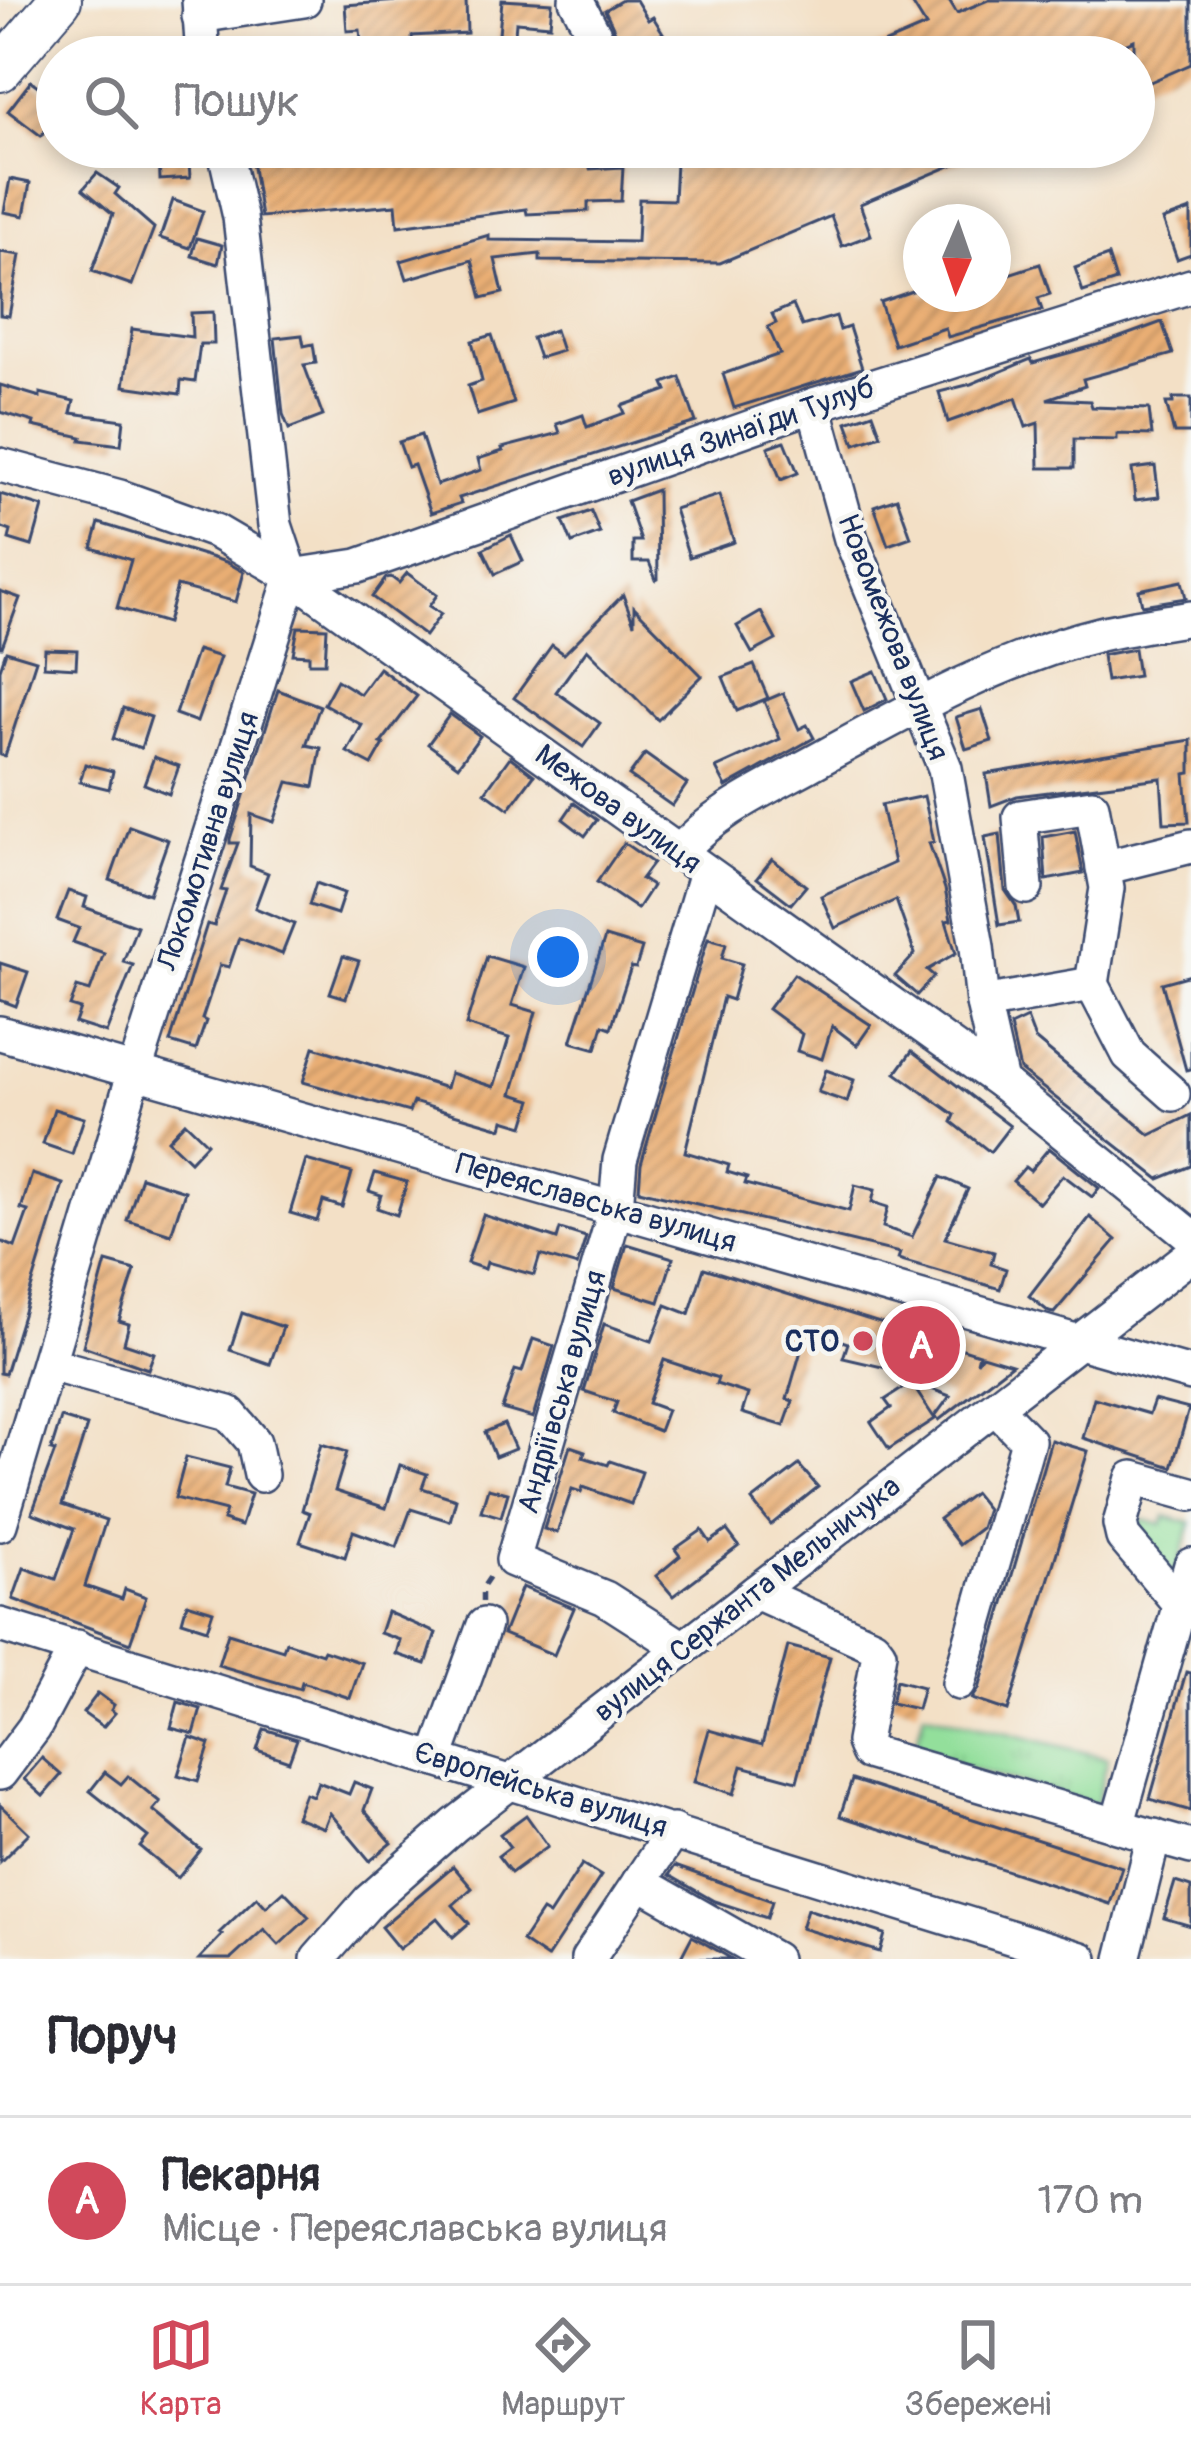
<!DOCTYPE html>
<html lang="uk">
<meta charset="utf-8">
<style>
:root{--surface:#fff;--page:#f7f7f7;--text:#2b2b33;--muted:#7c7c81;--line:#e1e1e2;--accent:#d1495b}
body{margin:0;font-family:Pangolin,sans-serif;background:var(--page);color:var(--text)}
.compass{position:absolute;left:903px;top:204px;width:108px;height:108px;border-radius:50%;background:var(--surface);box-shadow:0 6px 18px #0003;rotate:182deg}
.you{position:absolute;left:558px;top:957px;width:42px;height:42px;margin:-30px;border:9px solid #fff;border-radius:50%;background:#1a73e8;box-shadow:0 0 0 18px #1a73e833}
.badge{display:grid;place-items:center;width:78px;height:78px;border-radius:50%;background:var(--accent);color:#fff;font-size:39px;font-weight:700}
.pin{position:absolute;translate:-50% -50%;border:6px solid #fff;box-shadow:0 3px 12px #0006}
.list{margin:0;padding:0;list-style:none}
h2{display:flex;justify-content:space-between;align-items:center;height:156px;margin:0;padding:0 48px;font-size:51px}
h2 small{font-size:39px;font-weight:400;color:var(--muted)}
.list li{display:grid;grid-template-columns:78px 1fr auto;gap:36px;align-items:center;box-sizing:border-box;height:168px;padding:0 48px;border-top:3px solid var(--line)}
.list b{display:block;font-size:45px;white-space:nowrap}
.list p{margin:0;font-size:39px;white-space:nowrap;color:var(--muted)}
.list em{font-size:39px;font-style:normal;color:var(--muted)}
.icon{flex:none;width:66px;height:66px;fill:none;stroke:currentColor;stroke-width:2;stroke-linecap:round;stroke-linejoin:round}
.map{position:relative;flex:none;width:1191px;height:1959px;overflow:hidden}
.search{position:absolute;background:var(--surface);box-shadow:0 6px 18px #0003;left:36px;right:36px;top:36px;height:132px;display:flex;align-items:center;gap:30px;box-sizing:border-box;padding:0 42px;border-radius:66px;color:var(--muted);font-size:45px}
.sheet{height:324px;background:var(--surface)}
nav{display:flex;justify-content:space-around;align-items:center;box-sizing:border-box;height:168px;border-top:3px solid var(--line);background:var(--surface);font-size:33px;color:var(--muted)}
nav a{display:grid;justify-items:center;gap:6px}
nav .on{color:var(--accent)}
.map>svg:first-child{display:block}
.park{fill:url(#park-tufts);stroke:#57877c;stroke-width:3}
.building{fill:url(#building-hatch)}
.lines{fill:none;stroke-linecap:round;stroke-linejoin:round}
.minor-casing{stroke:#3b4a6e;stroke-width:38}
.major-casing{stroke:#3b4a6e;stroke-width:46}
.path{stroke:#3b4a6e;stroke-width:4.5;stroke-dasharray:9 9;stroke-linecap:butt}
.minor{stroke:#fff;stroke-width:33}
.major{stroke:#fff;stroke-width:42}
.poi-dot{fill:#d1495b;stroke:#f6f6f2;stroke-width:4.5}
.labels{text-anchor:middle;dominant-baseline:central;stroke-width:9;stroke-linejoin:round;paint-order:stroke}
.street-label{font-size:30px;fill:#1b2f5e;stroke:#f6f6f2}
.poi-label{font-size:30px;font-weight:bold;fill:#1b2f5e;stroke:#f6f6f2;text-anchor:end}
</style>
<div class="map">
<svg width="1191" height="1959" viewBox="0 0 1191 1959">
<defs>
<pattern id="park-tufts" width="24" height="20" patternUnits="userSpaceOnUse" patternTransform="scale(3)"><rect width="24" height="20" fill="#93df9b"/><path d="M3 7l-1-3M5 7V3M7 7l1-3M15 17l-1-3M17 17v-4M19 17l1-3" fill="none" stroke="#7ec088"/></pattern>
<pattern id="building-hatch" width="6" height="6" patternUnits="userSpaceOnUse" patternTransform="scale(3)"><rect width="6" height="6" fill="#eaaf74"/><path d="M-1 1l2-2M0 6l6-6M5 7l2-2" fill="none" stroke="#bd8f62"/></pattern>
</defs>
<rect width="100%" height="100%" fill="#f6f6f2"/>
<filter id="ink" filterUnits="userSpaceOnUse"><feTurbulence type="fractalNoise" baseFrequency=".00833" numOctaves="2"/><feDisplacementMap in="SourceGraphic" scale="24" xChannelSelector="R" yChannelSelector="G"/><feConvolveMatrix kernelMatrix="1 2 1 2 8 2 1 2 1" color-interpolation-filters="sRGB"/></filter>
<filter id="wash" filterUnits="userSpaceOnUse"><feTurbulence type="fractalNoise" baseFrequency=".004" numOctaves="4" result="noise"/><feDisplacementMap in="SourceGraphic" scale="48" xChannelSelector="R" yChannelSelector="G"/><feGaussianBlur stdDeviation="2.7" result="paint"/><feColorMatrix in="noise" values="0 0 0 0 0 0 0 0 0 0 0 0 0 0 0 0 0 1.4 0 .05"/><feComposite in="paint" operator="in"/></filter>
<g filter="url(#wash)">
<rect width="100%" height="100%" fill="#f3e0c6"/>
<g class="park">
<polygon points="1165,1516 1191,1523 1175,1576 1136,1531 1140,1519 1162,1525"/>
<polygon points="924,1712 1108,1758 1096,1805 914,1752"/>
</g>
<g id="blocks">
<g class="building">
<polygon points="412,0 466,0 467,33 412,36 413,57 363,57 360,30 347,31 345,5"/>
<polygon points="502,0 552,3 550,25 516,22 513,57 497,57"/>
<polygon points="622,0 636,0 648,20 653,17 663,33 626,55 605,10"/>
<polygon points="910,0 949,0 957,13 988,0 1191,0 1191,64 1134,89 1134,40 1093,57 853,57 926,26"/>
<polygon points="31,81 57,100 45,116 52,121 41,136 8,111"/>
<polygon points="159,147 188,147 190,178 160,180"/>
<polygon points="319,147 589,147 590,169 623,167 621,201 588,202 588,211 527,214 526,209 398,226 396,205 261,217 251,155"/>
<polygon points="669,147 995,147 860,204 871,235 842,246 831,216 720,263 540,261 540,254 495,259 503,293 482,298 472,260 407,279 401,261 489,235 489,240 637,242 639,199 674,200 676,163"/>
<polygon points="97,173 119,188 115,194 154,228 132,285 92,271 113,214 83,189"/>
<polygon points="10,179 30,183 24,216 4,212"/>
<polygon points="173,200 203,211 190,248 160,238"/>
<polygon points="1191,210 1191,254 1177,259 1163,220"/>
<polygon points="197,238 222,245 218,264 192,256"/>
<polygon points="0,252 20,255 9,316 0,315"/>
<polygon points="1108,256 1116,281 1083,292 1075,268"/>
<polygon points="1040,264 1050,294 1038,298 1042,310 948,337 945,328 894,345 880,302 921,288 921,294 993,294 993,279"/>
<polygon points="793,305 802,326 836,316 840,330 849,327 862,368 734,408 723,374 780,354 768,327 776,323 772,314"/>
<polygon points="213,312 214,344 200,344 195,382 181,380 180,394 124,386 132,329 192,337 191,313"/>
<polygon points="1162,322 1173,354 1083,379 1085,386 1047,399 1090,401 1092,407 1149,409 1152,435 1117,434 1117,440 1074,439 1074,468 1039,468 1038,423 1026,427 1016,398 948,422 939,392 971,384 1031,359 1033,363 1104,343"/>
<polygon points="555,330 562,351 539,358 532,338"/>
<polygon points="302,335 304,346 313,344 316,363 304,365 323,416 289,429 283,414 275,338"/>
<polygon points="492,335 514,403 477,415 468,386 482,381 472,341"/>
<polygon points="680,377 696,422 459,498 461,503 431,513 414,465 408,467 399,442 421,435 437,485 481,470 478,459 503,451 502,448 560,433 557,424 583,415 587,427 625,413 622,406 667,390 664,383"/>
<polygon points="0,385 40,397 40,393 74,401 71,413 124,420 121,445 81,440 82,437 33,426 34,422 0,412"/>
<polygon points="1173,398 1191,398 1191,433 1174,433 1166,403 1173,403"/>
<polygon points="873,413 881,435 855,444 847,422"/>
<polygon points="785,441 798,473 781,480 768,447"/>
<polygon points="1155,466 1159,497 1135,500 1132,469"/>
<polygon points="657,490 658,579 656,580 649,562 633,562 633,541 641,541 627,501"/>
<polygon points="0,494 43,507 32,546 9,539 11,531 0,527"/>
<polygon points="719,495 734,542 689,557 674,509"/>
<polygon points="897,498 911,537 888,545 874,506"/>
<polygon points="591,511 600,533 572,543 563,521"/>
<polygon points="99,523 226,562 244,572 236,602 177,586 167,623 117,608 131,560 92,548"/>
<polygon points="511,535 523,561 495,574 483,549"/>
<polygon points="407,573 437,595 429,606 441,614 425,636 372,597 386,578 391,577 399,583"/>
<polygon points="1182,581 1186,598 1142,605 1139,590"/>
<polygon points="0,591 20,598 2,647 0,647"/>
<polygon points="623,595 634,624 634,607 702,676 658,720 587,649 556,692 600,723 583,747 514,698 552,645 564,654"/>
<polygon points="761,612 776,640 752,653 737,626"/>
<polygon points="298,627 327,628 325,663 309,663 309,655 293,654"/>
<polygon points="45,649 77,650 76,668 44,666"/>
<polygon points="1134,649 1138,676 1106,681 1102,655"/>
<polygon points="197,650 220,657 197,722 175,714"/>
<polygon points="6,651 36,660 5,756 0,755 0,669"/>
<polygon points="754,665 768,698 737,711 723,677"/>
<polygon points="379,668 417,696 381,743 384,744 372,765 347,752 362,725 324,704 337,680 360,694"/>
<polygon points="875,671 887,699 864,711 851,681"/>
<polygon points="278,690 320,706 306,745 321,748 314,787 288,782 274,822 251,814 250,866 268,873 255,908 294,924 282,954 239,938 229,967 220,965 202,1019 206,1021 196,1050 170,1042 207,924 214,926 226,891 221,890 238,843 230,843 230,839"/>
<polygon points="783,693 799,729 807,725 814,738 726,787 716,768 780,739 764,701"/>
<polygon points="123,708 151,717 141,748 113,739"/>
<polygon points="982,709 992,741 966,749 956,717"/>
<polygon points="450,714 480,736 458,766 428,744"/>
<polygon points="1191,740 1191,773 1185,774 1189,822 1164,823 1161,778 1017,796 991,806 986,774"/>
<polygon points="645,754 687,784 672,806 629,776"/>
<polygon points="154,757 179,766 169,794 144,784"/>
<polygon points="510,757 534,775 509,809 485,792"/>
<polygon points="85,764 113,771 109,789 80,782"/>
<polygon points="924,796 934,842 929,843 945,889 951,920 946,921 956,953 927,970 934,976 917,995 895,976 915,954 896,900 835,928 821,896 894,863 881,805"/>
<polygon points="574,803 597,820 585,836 563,819"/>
<polygon points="129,826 168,840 149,894 110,880"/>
<polygon points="1075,831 1083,873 1046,880 1043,837"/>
<polygon points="1000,834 1005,890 1016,906 1019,922 999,925 985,837"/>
<polygon points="624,843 653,863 641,879 652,886 637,909 597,882"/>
<polygon points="772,859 806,886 791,904 757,878"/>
<polygon points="316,883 344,893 337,914 309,905"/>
<polygon points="68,891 87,897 84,907 137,926 123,962 133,965 106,1033 75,1023 80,1009 70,1006 77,987 90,991 104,953 73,942 79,928 57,920"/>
<polygon points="605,937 642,948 636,968 631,967 611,1028 603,1025 596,1049 571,1042"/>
<polygon points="708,938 726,943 722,958 742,964 732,1000 723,997 685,1152 729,1165 727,1172 747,1178 745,1184 849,1211 855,1185 875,1190 872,1202 888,1207 883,1227 912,1237 941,1177 968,1189 945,1238 994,1252 991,1264 1006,1269 1000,1289 898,1259 900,1253 639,1190 641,1164"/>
<polygon points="343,956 359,961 346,998 330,993"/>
<polygon points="487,956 524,967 512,1005 536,1012 512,1094 532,1100 524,1126 504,1120 502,1128 413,1102 409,1112 303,1082 314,1047 446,1088 450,1073 494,1087 509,1038 466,1025"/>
<polygon points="0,963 28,972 16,1006 0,1000"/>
<polygon points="794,974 871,1025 857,1045 832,1026 822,1059 797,1051 802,1034 768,1009"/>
<polygon points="1191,975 1191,1069 1186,1070 1162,983"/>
<polygon points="1027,1018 1035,1039 1150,1135 1191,1115 1191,1166 1159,1179 1020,1070 1010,1026"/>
<polygon points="912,1051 1010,1126 990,1152 952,1122 955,1115 896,1073"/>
<polygon points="826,1070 854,1080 847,1102 818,1092"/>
<polygon points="54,1109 84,1118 72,1154 43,1144"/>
<polygon points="185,1122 207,1143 190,1161 168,1140"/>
<polygon points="1049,1148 1099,1188 1092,1197 1063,1175 1039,1203 1013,1181 1025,1167 1030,1171"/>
<polygon points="306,1160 352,1173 342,1207 323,1201 317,1221 290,1213"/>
<polygon points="375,1173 407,1182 397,1215 377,1208 381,1195 369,1191"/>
<polygon points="32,1174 63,1184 5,1374 0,1373 0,1241 15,1247 28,1211 21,1209"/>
<polygon points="141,1177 185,1191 171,1234 127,1220"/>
<polygon points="483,1215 557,1239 560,1229 586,1237 577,1266 540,1255 534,1275 487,1262 485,1269 467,1263"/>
<polygon points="1090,1217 1116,1240 1054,1313 1049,1312 1029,1296"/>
<polygon points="627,1244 673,1258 659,1302 614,1288"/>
<polygon points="106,1262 135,1270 119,1321 129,1324 124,1343 154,1353 148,1369 83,1346"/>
<polygon points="704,1268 979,1354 977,1362 982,1355 1012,1364 939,1420 935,1416 950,1396 913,1382 921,1376 843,1358 848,1343 807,1330 787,1399 793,1401 784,1426 742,1413 748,1394 716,1384 718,1378 664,1360 648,1403 667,1410 659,1431 613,1413 617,1402 584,1391 604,1324 652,1341 666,1305 689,1314"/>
<polygon points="242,1313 283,1327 270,1364 230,1350"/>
<polygon points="533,1339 554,1346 533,1418 502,1409 515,1370 522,1372"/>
<polygon points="911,1383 935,1419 889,1449 871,1422 891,1408 885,1400"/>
<polygon points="1094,1398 1149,1414 1154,1400 1189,1409 1172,1467 1083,1438"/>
<polygon points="61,1418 87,1426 62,1505 106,1520 85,1586 122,1599 125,1589 146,1597 130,1643 13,1599 24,1568 56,1579 74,1529 32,1513 55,1451 51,1450"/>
<polygon points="504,1424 515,1449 495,1457 485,1432"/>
<polygon points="1051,1440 1088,1451 1008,1711 972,1699 979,1689"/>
<polygon points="321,1444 347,1452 335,1491 386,1508 400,1465 427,1474 422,1488 456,1499 450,1521 411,1509 397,1547 353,1531 345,1557 300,1542 310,1513 302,1510"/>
<polygon points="570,1446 585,1451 583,1457 608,1465 610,1461 642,1472 631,1504 583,1487 581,1492 572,1489 557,1533 544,1529"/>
<polygon points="186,1457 230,1468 225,1487 251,1494 241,1526 223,1520 226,1511 175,1498"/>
<polygon points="799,1465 818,1487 771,1525 752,1501"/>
<polygon points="488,1488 508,1493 501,1517 481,1511"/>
<polygon points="974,1493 987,1509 981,1528 959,1545 939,1519"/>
<polygon points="702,1530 710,1542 727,1530 739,1546 673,1596 656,1576 680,1556 675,1549"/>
<polygon points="522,1587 574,1608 554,1655 503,1634"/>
<polygon points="187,1603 213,1611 207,1629 182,1621"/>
<polygon points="387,1612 436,1633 426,1664 396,1654 400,1640 380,1633"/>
<polygon points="228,1633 283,1650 286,1642 322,1654 324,1650 362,1663 350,1698 302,1682 300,1689 218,1665"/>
<polygon points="788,1646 830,1657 797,1781 742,1766 734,1794 694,1782 709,1730 762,1745"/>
<polygon points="1186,1672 1191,1673 1191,1811 1150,1799"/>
<polygon points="896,1680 923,1687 917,1709 891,1703"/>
<polygon points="98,1693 114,1705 111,1710 115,1713 103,1727 83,1713"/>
<polygon points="178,1702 201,1709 194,1734 171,1728"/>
<polygon points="264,1729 297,1739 289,1761 257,1750"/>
<polygon points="190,1737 210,1744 198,1781 178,1775"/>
<polygon points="42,1758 61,1775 43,1796 24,1779"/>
<polygon points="105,1772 121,1784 128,1776 160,1802 153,1810 201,1850 178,1878 140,1847 148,1837 90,1791"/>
<polygon points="852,1780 1122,1867 1110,1904 840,1816"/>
<polygon points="318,1782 349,1794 354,1782 372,1789 364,1810 392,1843 370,1861 330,1813 324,1828 296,1817 305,1793 313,1796"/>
<polygon points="0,1805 29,1833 0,1862"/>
<polygon points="526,1815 548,1846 511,1873 498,1856 510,1847 500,1834"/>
<polygon points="582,1864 601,1876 547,1958 522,1941 542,1911 549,1915"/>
<polygon points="453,1866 472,1888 453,1905 469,1923 453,1937 437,1918 399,1949 381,1927"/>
<polygon points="675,1866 772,1901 767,1918 714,1901 669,1875"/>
<polygon points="1175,1882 1191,1887 1191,1926 1164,1918"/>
<polygon points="284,1891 309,1917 279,1945 264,1929 231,1959 199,1959 222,1935 219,1933 257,1897 266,1907"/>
<polygon points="807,1909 885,1934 880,1952 801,1928"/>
<polygon points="692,1936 732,1959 680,1959"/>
</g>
</g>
</g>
<g filter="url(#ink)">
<use href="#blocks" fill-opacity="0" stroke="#3b4a6e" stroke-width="3"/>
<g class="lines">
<defs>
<g id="minor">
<polyline points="199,0 203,57"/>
<polyline points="576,0 606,57"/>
<polyline points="199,16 304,0"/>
<polyline points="814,405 851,539 945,768 977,947 983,1003 1001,1082"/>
<polyline points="0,465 120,497 215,531 292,576 1001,1082 1191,1236"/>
<polyline points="292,576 358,566 814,405 1191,286"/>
<path d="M679,853C714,812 761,791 807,766C900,715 997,659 1100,634C1130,627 1161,623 1191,618"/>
<polyline points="1103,868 1191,846"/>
<polyline points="1026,887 1020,817 1092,806 1107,888 1092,984"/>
<polyline points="983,1003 1092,984 1129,1055 1173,1094"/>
<polyline points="0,1033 1191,1374"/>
<polyline points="49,1364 229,1413 254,1442 261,1475"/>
<polyline points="0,1524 134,1074 292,576 275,525 240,217 224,147"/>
<polyline points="1191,1565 1117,1826 1191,1847"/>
<polyline points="756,1592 873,1645 879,1653 863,1742 867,1752 1117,1825"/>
<polyline points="1179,1603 1123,1537 1120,1524 1133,1478 1191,1494"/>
<polyline points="0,1625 1081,1959"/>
<polyline points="683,1648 605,1598 513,1560 616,1208 620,1160 706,872"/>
<polyline points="959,1683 1028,1441 996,1408"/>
<polyline points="436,1758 484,1625"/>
<polyline points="0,1773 34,1728 77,1647"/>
<polyline points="639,1882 774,1959"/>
<polyline points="318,1959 370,1900 455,1825 1191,1255"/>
<polyline points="588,1959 673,1831"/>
<polyline points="1123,1959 1154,1836"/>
</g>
<polyline id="major" points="0,70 60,0"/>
</defs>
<use href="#minor" class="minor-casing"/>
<use href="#major" class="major-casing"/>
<polyline class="path" points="482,1602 482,1588 491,1575"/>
<use href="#minor" class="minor"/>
<use href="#major" class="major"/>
</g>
</g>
<circle class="poi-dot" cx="863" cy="1341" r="12"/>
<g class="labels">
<g class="street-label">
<text transform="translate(741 432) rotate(-19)">вулиця Зинаїди Тулуб</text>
<text transform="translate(893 637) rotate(69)">Новомежова вулиця</text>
<text transform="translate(618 809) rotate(36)">Межова вулиця</text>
<text transform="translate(208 841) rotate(-72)">Локомотивна вулиця</text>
<text transform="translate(596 1203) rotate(16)">Переяславська вулиця</text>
<text transform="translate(562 1392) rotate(-74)">Андріївська вулиця</text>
<text transform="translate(747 1599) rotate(-38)">вулиця Сержанта Мельничука</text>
<text transform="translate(541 1790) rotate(17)">Європейська вулиця</text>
</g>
<g class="poi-label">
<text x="839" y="1341">СТО</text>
</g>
</g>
</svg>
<svg class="compass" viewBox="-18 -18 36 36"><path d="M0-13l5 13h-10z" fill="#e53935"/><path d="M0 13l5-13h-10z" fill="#7c7c81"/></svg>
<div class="you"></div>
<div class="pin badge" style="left:921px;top:1345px">A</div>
<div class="search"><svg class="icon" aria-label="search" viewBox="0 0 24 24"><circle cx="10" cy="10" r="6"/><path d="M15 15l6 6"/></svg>Пошук</div>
</div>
<section class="sheet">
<h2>Поруч<small></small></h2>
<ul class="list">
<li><span class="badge">A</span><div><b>Пекарня</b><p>Місце · Переяславська вулиця</p></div><em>170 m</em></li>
</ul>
</section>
<nav>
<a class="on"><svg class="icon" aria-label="map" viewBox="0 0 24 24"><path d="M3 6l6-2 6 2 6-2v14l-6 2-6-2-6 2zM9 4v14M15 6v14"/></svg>Карта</a>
<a><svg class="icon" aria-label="directions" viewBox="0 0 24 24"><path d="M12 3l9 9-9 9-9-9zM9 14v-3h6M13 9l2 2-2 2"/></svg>Маршрут</a>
<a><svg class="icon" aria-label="saved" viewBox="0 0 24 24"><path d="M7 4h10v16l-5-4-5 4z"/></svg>Збережені</a>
</nav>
